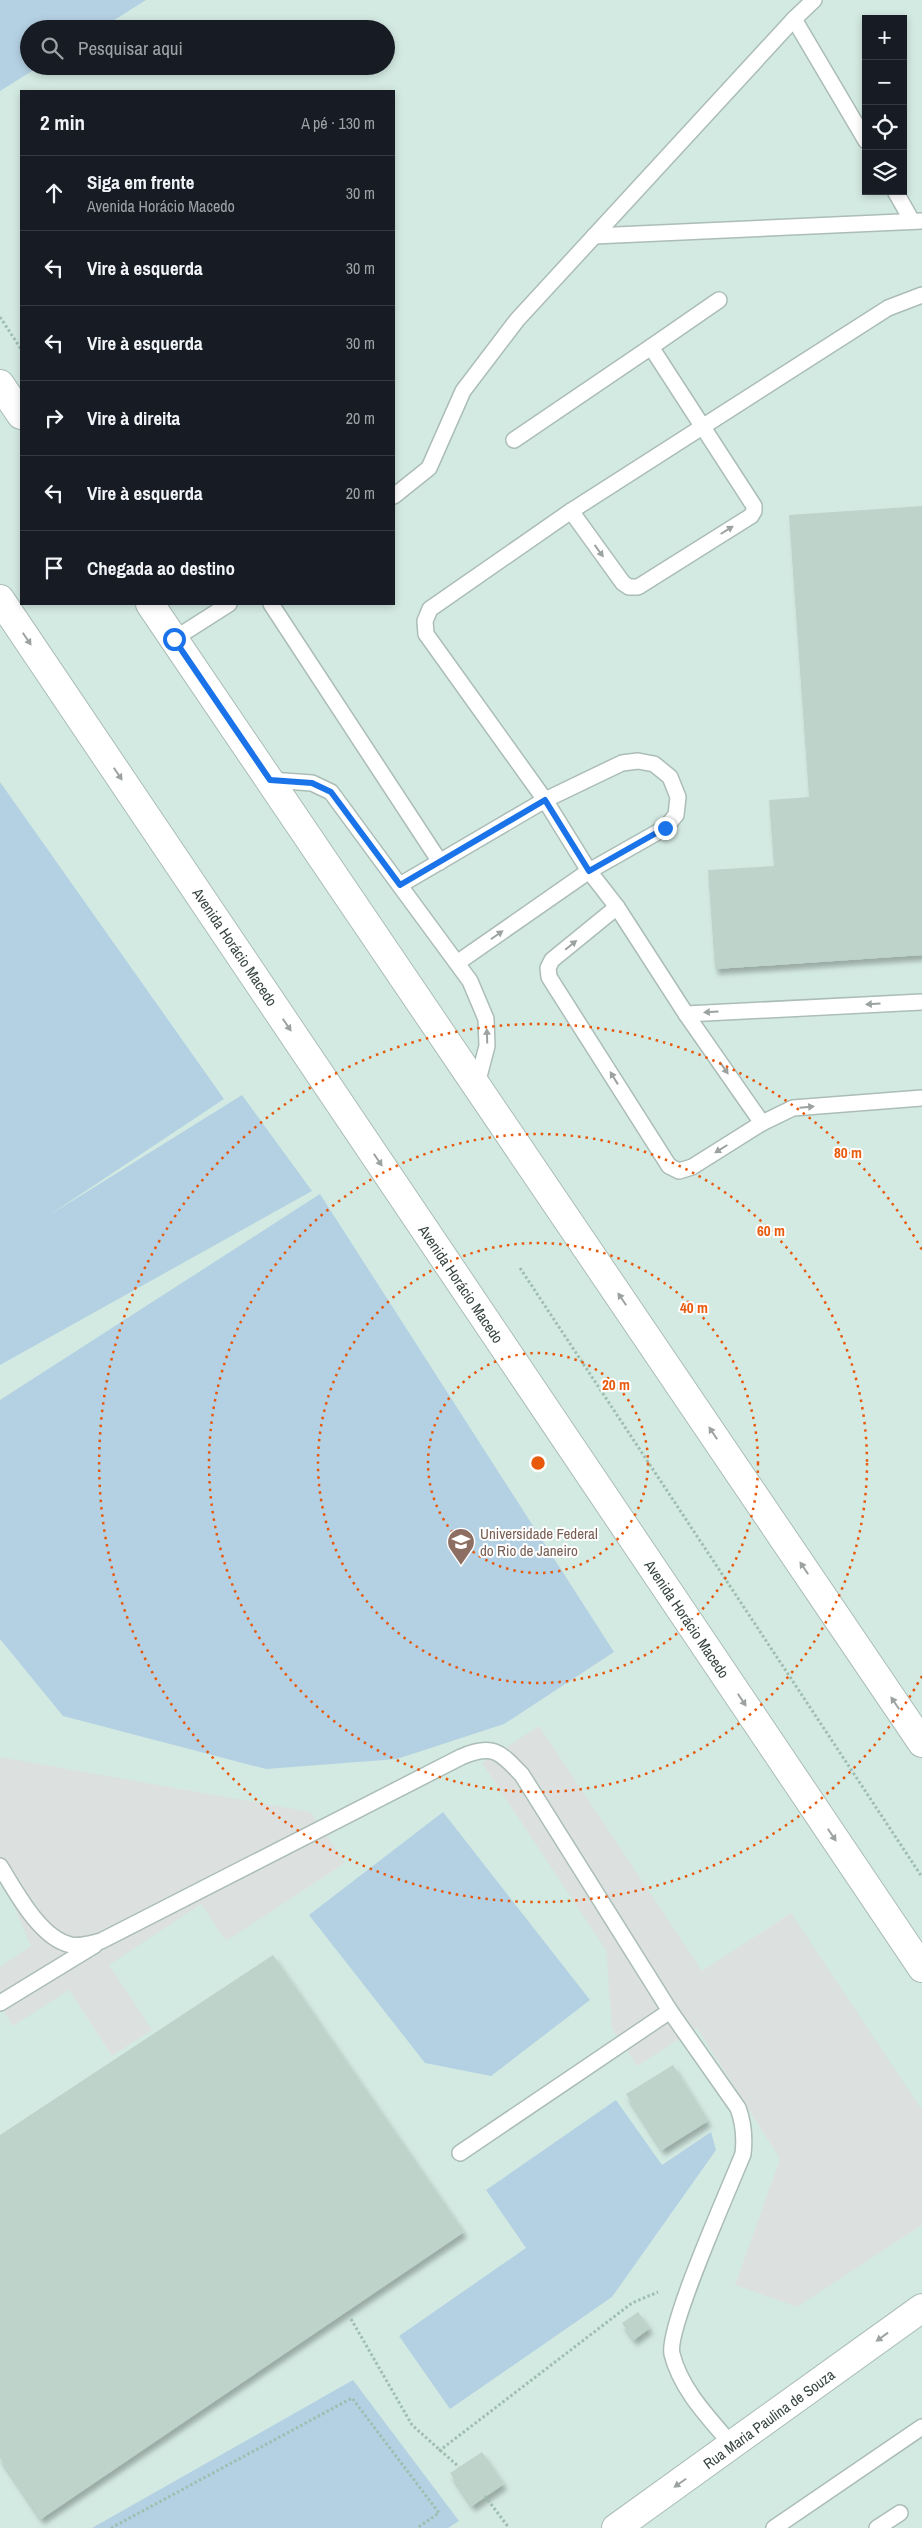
<!DOCTYPE html>
<html lang="pt">
<meta charset="utf-8">
<style>
:root{--surface:#171b24;--page:#20242c;--text:#f1f3f6;--muted:#9ea1a6;--line:#363941}
body{margin:0;font-family:"Archivo Narrow",sans-serif;background:var(--page);color:var(--text)}
.controls{position:absolute;right:15px;top:15px;display:grid;overflow:hidden;border-radius:0px;box-shadow:0 2px 8px #0003}
.controls button{width:45px;height:45px;display:grid;place-items:center;padding:0;border:0;border-bottom:1px solid var(--line);background:var(--surface);color:var(--text);font:25px sans-serif}
.stop{position:absolute;width:15px;height:15px;margin:-11px;border:4px solid #1a73e8;border-radius:50%;background:#fff}
.stop.end{background:#1a73e8;border-color:#fff;box-shadow:0 1px 5px #0008}
.list{margin:0;padding:0;list-style:none}
h2{display:flex;justify-content:space-between;align-items:center;height:65px;margin:0;padding:0 20px;font-size:21px}
h2 small{font-size:16px;font-weight:400;color:var(--muted)}
.list li{display:grid;grid-template-columns:32px 1fr auto;gap:15px;align-items:center;box-sizing:border-box;height:75px;padding:0 20px;border-top:1px solid var(--line)}
.list b{display:block;font-size:19px;white-space:nowrap}
.list p{margin:0;font-size:16px;white-space:nowrap;color:var(--muted)}
.list em{font-size:16px;font-style:normal;color:var(--muted)}
.icon{flex:none;width:28px;height:28px;fill:none;stroke:currentColor;stroke-width:2;stroke-linecap:round;stroke-linejoin:round}
.map{position:relative;flex:none;width:922px;height:2528px;overflow:hidden}
.search{position:absolute;background:var(--surface);box-shadow:0 2px 8px #0003;left:20px;top:20px;width:375px;height:55px;display:flex;align-items:center;gap:12px;box-sizing:border-box;padding:0 18px;border-radius:28px;color:var(--muted);font-size:19px}
.panel{position:absolute;background:var(--surface);box-shadow:0 2px 8px #0003;left:20px;top:90px;width:375px;height:515px;border-radius:0px}
.map>svg:first-child{display:block}
.education{fill:#d3eae2;fill-rule:evenodd}
.green{fill:#b4d1e3}
.parking{fill:#dce1df}
.building{fill:#bed3ca;filter:url(#shadow)}
.lines{fill:none;stroke-linecap:round;stroke-linejoin:round}
.service-casing{stroke:#abbdb6;stroke-width:18}
.tertiary-casing{stroke:#abbdb6;stroke-width:30}
.path{stroke:#9ebeb0;stroke-width:3;stroke-dasharray:2.5 2.5;stroke-linecap:butt}
.service{stroke:#fff;stroke-width:15}
.tertiary{stroke:#fff;stroke-width:28}
.oneway{fill:#9ba29f}
.route{stroke:#1a73e8;stroke-width:6}
.ring{fill:none;stroke:#e8590c;stroke-width:2.5;stroke-dasharray:2.5 5}
.labels{text-anchor:middle;dominant-baseline:central;stroke-width:4;stroke-linejoin:round;paint-order:stroke}
.street-label{font-size:15px;fill:#37453f;stroke:#fff}
.education-label{font-size:15px;fill:#785e54;stroke:#fff;text-anchor:start}
.centre{fill:#e8590c;stroke:#fff;stroke-width:2.5}
.ring-label{font-size:15px;text-anchor:middle;font-weight:bold;fill:#e8590c;stroke:#fff;stroke-width:4;stroke-linejoin:round;paint-order:stroke}
</style>
<div class="map">
<svg width="922" height="2528" viewBox="0 0 922 2528">
<defs>
<filter id="shadow"><feDropShadow dx="3" dy="5.5" stdDeviation="2.5" flood-color="#0004"/></filter>
</defs>
<rect width="100%" height="100%" fill="#e8f2ef"/>
<path class="education" d="M0,0H922V2528H0ZM866,19H903V191H866ZM29,29H386V66H29ZM21,91H394V604H21Z"/>
<g class="green">
<polygon points="0,0 146,0 100,29 29,29 29,66 40,66 0,91"/>
<polygon points="0,782 224,1099 48,1216 242,1095 312,1191 0,1365"/>
<polygon points="320,1194 614,1652 504,1724 397,1759 266,1769 63,1716 0,1639 0,1400"/>
<polygon points="443,1812 590,2000 491,2076 425,2063 309,1915"/>
<polygon points="616,2100 662,2165 711,2132 716,2150 612,2297 450,2409 399,2336 526,2248 486,2190"/>
<polygon points="353,2380 459,2521 448,2528 92,2528"/>
</g>
<g class="parking">
<polygon points="539,1726 702,1971 791,1913 922,2110 922,2225 797,2307 735,2285 780,2159 697,2028 637,2066 612,2028 606,1950 482,1763"/>
<polygon points="0,1757 311,1812 345,1863 226,1941 201,1904 109,1965 152,2030 112,2056 69,1990 13,2026 0,2006 0,1967 31,1946 0,1873"/>
</g>
<g class="building">
<polygon points="922,506 922,955 715,969 708,870 774,866 769,800 809,797 789,515"/>
<polygon points="273,1955 464,2232 41,2519 0,2458 0,2135"/>
<polygon points="673,2065 708,2121 662,2150 626,2094"/>
<polygon points="638,2312 650,2328 634,2340 622,2323"/>
<polygon points="482,2452 504,2484 472,2506 450,2473"/>
</g>
<g class="lines">
<defs>
<g id="service">
<polyline points="794,19 866,141"/>
<polyline points="895,191 912,221"/>
<polyline points="594,236 922,221"/>
<polyline points="651,347 719,300"/>
<polyline points="514,440 651,347 754,506 754,511 751,516 638,587 629,587 623,583 571,511"/>
<polyline points="394,496 429,468 463,391 517,320 794,19 814,0"/>
<polyline points="271,604 440,862"/>
<polyline points="174,639 229,604"/>
<polyline points="270,780 312,783 331,792 470,981 486,1019 487,1046 477,1084"/>
<polyline points="400,885 545,800 622,763 638,761 654,764 670,777 678,797 676,815 665,828 589,871 457,963"/>
<polyline points="617,907 552,960 548,968 549,977 669,1166 679,1171 692,1167 762,1123 793,1108 922,1098"/>
<polyline points="686,1014 922,1002"/>
<polyline points="762,1123 686,1014 617,907 589,871 545,800 426,634 425,621 430,609 571,511 888,308 922,295"/>
<path d="M0,1866C15,1890 40,1939 71,1945C81,1947 92,1943 101,1941L461,1757C493,1743 500,1752 522,1775L670,2011L738,2108C744,2124 745,2137 743,2154C730,2187 666,2329 672,2354C681,2390 709,2418 732,2445"/>
<polyline points="0,2003 95,1945"/>
<polyline points="460,2153 670,2011"/>
<polyline points="774,2528 922,2427"/>
<polyline points="877,2528 900,2513"/>
</g>
<g id="tertiary">
<polyline points="0,384 21,415"/>
<polyline points="0,599 922,1968"/>
<polyline points="150,604 922,1743"/>
<polyline points="616,2528 922,2308"/>
</g>
</defs>
<use href="#service" class="service-casing"/>
<use href="#tertiary" class="tertiary-casing"/>
<g class="path">
<polyline points="0,317 21,349"/>
<polyline points="520,1268 922,1877"/>
<polyline points="351,2319 412,2425 459,2467"/>
<polyline points="439,2451 632,2303 658,2292"/>
<polyline points="485,2496 509,2528"/>
<polyline points="111,2528 352,2398 439,2513 417,2528"/>
</g>
<use href="#service" class="service"/>
<use href="#tertiary" class="tertiary"/>
</g>
<defs><path id="oneway-solid" d="M-6-.8H1V-3.2L6.5 0L1 3.2V.8H-6Z" transform="scale(1.25)"/></defs>
<g class="oneway">
<use href="#oneway-solid" transform="translate(727 530) rotate(-32)"/>
<use href="#oneway-solid" transform="translate(599 551) rotate(54)"/>
<use href="#oneway-solid" transform="translate(27 639) rotate(56)"/>
<use href="#oneway-solid" transform="translate(118 774) rotate(56)"/>
<use href="#oneway-solid" transform="translate(497 935) rotate(-35)"/>
<use href="#oneway-solid" transform="translate(571 945) rotate(-39)"/>
<use href="#oneway-solid" transform="translate(873 1004) rotate(177)"/>
<use href="#oneway-solid" transform="translate(711 1012) rotate(177)"/>
<use href="#oneway-solid" transform="translate(287 1025) rotate(56)"/>
<use href="#oneway-solid" transform="translate(487 1036) rotate(-92)"/>
<use href="#oneway-solid" transform="translate(724 1068) rotate(55)"/>
<use href="#oneway-solid" transform="translate(614 1078) rotate(-122)"/>
<use href="#oneway-solid" transform="translate(807 1107) rotate(-5)"/>
<use href="#oneway-solid" transform="translate(721 1149) rotate(148)"/>
<use href="#oneway-solid" transform="translate(378 1160) rotate(56)"/>
<use href="#oneway-solid" transform="translate(622 1299) rotate(-124)"/>
<use href="#oneway-solid" transform="translate(713 1433) rotate(-124)"/>
<use href="#oneway-solid" transform="translate(804 1568) rotate(-124)"/>
<use href="#oneway-solid" transform="translate(742 1700) rotate(56)"/>
<use href="#oneway-solid" transform="translate(895 1703) rotate(-124)"/>
<use href="#oneway-solid" transform="translate(832 1835) rotate(56)"/>
<use href="#oneway-solid" transform="translate(882 2337) rotate(144)"/>
<use href="#oneway-solid" transform="translate(680 2483) rotate(145)"/>
</g>
<g class="lines">
<polyline class="route" points="174,639 270,780 312,783 331,792 400,885 545,800 589,871 665,828"/>
</g>
<g class="ring">
<circle cx="538" cy="1463" r="110"/>
<circle cx="538" cy="1463" r="220"/>
<circle cx="538" cy="1463" r="329"/>
<path d="M922 1676A439 439 0 1 1 922 1250"/>
</g>
<defs>
<symbol id="university-pin" viewBox="-11 -11 22 30"><path d="M0 17L-7.5 6A9.5 9.5 0 1 1 7.5 6Z" fill="#8d6e63" stroke="#fff"/><path d="M0-5L7-2L0 1L-7-2ZM-4 1L0 2.5L4 1V4Q0 6-4 4Z" fill="#fff"/></symbol>
</defs>
<g fill-rule="evenodd">
<use href="#university-pin" x="445" y="1526" width="32" height="43"/>
</g>
<g class="labels">
<g class="street-label">
<text transform="translate(235 947) rotate(56)">Avenida Horácio Macedo</text>
<text transform="translate(461 1284) rotate(56)">Avenida Horácio Macedo</text>
<text transform="translate(687 1619) rotate(56)">Avenida Horácio Macedo</text>
<text transform="translate(769 2419) rotate(-36)">Rua Maria Paulina de Souza</text>
</g>
<g class="education-label">
<text x="480" y="1533">Universidade Federal<tspan x="480" dy="17">do Rio de Janeiro</tspan></text>
</g>
</g>
<circle cx="538" cy="1463" r="8" class="centre"/>
<g class="ring-label">
<text x="848" y="1158">80 m</text>
<text x="771" y="1236">60 m</text>
<text x="694" y="1313">40 m</text>
<text x="616" y="1390">20 m</text>
</g>
</svg>
<div class="controls">
<button>+</button>
<button>−</button>
<button><svg class="icon" aria-label="locate" viewBox="0 0 24 24"><circle cx="12" cy="12" r="6"/><path d="M12 2v4M12 18v4M2 12h4M18 12h4"/></svg></button>
<button><svg class="icon" aria-label="layers" viewBox="0 0 24 24"><path d="M12 4l9 5-9 5-9-5zM3 14l9 5 9-5"/></svg></button>
</div>
<div class="stop" style="left:174px;top:639px"></div>
<div class="stop end" style="left:665px;top:828px"></div>
<div class="search"><svg class="icon" aria-label="search" viewBox="0 0 24 24"><circle cx="10" cy="10" r="6"/><path d="M15 15l6 6"/></svg>Pesquisar aqui</div>
<section class="panel">
<h2>2 min<small>A pé · 130 m</small></h2>
<ul class="list">
<li><svg class="icon" aria-label="ahead" viewBox="0 0 24 24"><path d="M12 20V5M6 11l6-6 6 6"/></svg><div><b>Siga em frente</b><p>Avenida Horácio Macedo</p></div><em>30 m</em></li>
<li><svg class="icon" aria-label="left" viewBox="0 0 24 24"><path d="M17 20v-9H6M10 6l-5 5 5 5"/></svg><div><b>Vire à esquerda</b></div><em>30 m</em></li>
<li><svg class="icon" aria-label="left" viewBox="0 0 24 24"><path d="M17 20v-9H6M10 6l-5 5 5 5"/></svg><div><b>Vire à esquerda</b></div><em>30 m</em></li>
<li><svg class="icon" aria-label="right" viewBox="0 0 24 24"><path d="M7 20v-9h11M14 6l5 5-5 5"/></svg><div><b>Vire à direita</b></div><em>20 m</em></li>
<li><svg class="icon" aria-label="left" viewBox="0 0 24 24"><path d="M17 20v-9H6M10 6l-5 5 5 5"/></svg><div><b>Vire à esquerda</b></div><em>20 m</em></li>
<li><svg class="icon" aria-label="arrive" viewBox="0 0 24 24"><path d="M6 21V4h12l-3 4 3 4H6"/></svg><div><b>Chegada ao destino</b></div></li>
</ul>
</section>
</div>
